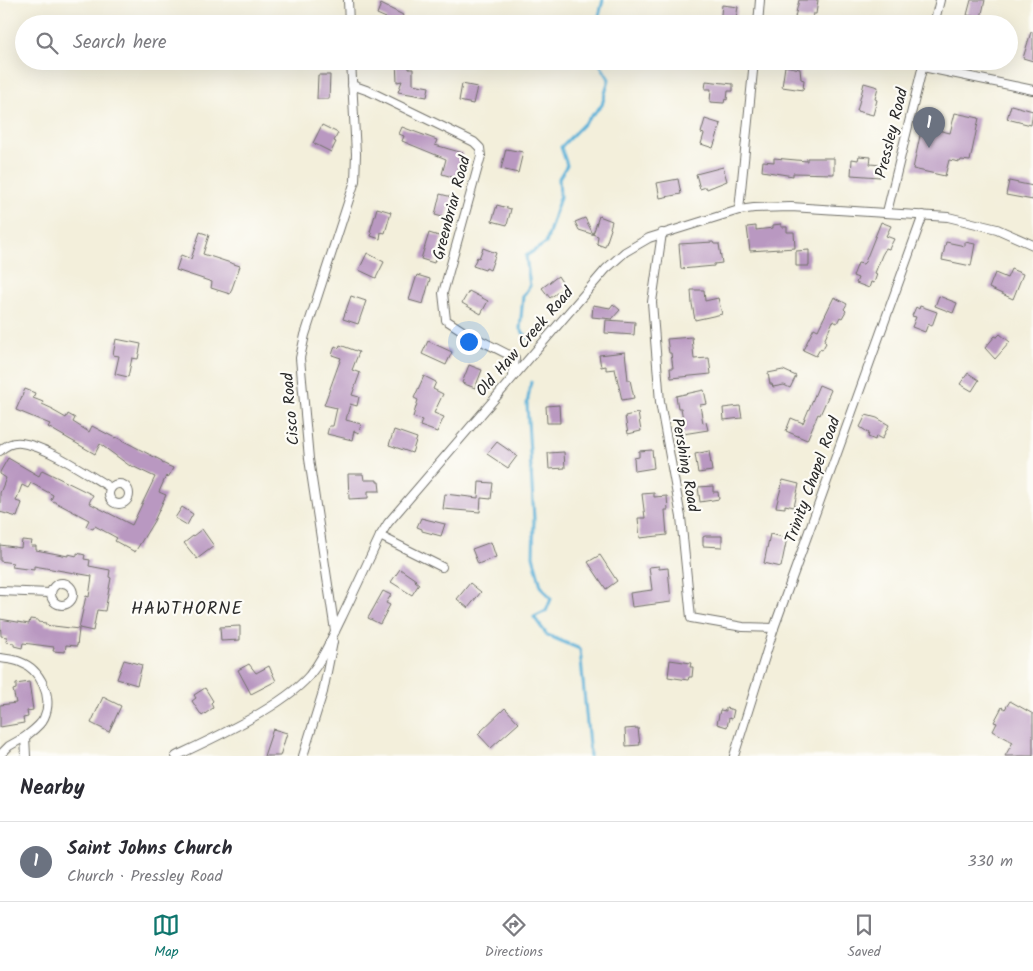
<!DOCTYPE html>
<meta charset="utf-8">
<style>
:root{--surface:#fff;--page:#f7f7f7;--text:#2b2b33;--muted:#7c7c81;--line:#e1e1e2;--accent:#0f766e}
body{margin:0;font-family:Kalam,sans-serif;background:var(--page);color:var(--text)}
.you{position:absolute;left:468px;top:341px;width:18px;height:18px;margin:-12px;border:4px solid #fff;border-radius:50%;background:#1a73e8;box-shadow:0 0 0 8px #1a73e833}
.badge{display:grid;place-items:center;width:32px;height:32px;border-radius:50%;background:var(--accent);color:#fff;font-size:16px;font-weight:700}
.pin{position:absolute;translate:-50% -41px;filter:drop-shadow(0 1px 2px #0008)}
.pin::after{content:'';position:absolute;top:26px;width:18px;height:15px;background:inherit;clip-path:polygon(0 0,100% 0,50% 100%)}
.list{margin:0;padding:0;list-style:none}
h2{display:flex;justify-content:space-between;align-items:center;height:65px;margin:0;padding:0 20px;font-size:21px}
h2 small{font-size:16px;font-weight:400;color:var(--muted)}
.list li{display:grid;grid-template-columns:32px 1fr auto;gap:15px;align-items:center;box-sizing:border-box;height:80px;padding:0 20px;border-top:1px solid var(--line)}
.list b{display:block;font-size:19px;white-space:nowrap}
.list p{margin:0;font-size:16px;white-space:nowrap;color:var(--muted)}
.list em{font-size:16px;font-style:normal;color:var(--muted)}
.icon{flex:none;width:28px;height:28px;fill:none;stroke:currentColor;stroke-width:2;stroke-linecap:round;stroke-linejoin:round}
.map{position:relative;flex:none;width:1033px;height:756px;overflow:hidden}
.search{position:absolute;background:var(--surface);box-shadow:0 5px 20px #0002;left:15px;right:15px;top:15px;height:55px;display:flex;align-items:center;gap:12px;box-sizing:border-box;padding:0 18px;border-radius:28px;color:var(--muted);font-size:19px}
.sheet{height:145px;background:var(--surface)}
nav{display:flex;justify-content:space-around;align-items:center;box-sizing:border-box;height:70px;border-top:1px solid var(--line);background:var(--surface);font-size:14px;color:var(--muted)}
nav a{display:grid;justify-items:center;gap:2px}
nav .on{color:var(--accent)}
.map>svg:first-child{display:block}
.lines{fill:none;stroke-linecap:round;stroke-linejoin:round}
.stream{stroke:#5bb1d8;stroke-width:3}
.building{fill:#b998c1}
.street-casing{stroke:#717069;stroke-width:10}
.street{stroke:#fff;stroke-width:8}
.labels{text-anchor:middle;dominant-baseline:central;stroke-width:4.5;stroke-linejoin:round;paint-order:stroke}
.street-label{font-size:16px;fill:#2b2b2b;stroke:#fdfcf7}
.neighbourhood-label{font-size:18px;letter-spacing:1px;fill:#2b2b2b;stroke:#fdfcf7}
</style>
<div class="map">
<svg width="1033" height="756" viewBox="0 0 1033 756">
<rect width="100%" height="100%" fill="#fdfcf7"/>
<filter id="ink" filterUnits="userSpaceOnUse"><feTurbulence type="fractalNoise" baseFrequency=".02" numOctaves="2"/><feDisplacementMap in="SourceGraphic" scale="10" xChannelSelector="R" yChannelSelector="G"/><feConvolveMatrix kernelMatrix="1 2 1 2 8 2 1 2 1" color-interpolation-filters="sRGB"/></filter>
<filter id="wash" filterUnits="userSpaceOnUse"><feTurbulence type="fractalNoise" baseFrequency=".0096" numOctaves="4" result="noise"/><feDisplacementMap in="SourceGraphic" scale="20" xChannelSelector="R" yChannelSelector="G"/><feGaussianBlur stdDeviation="1.12" result="paint"/><feColorMatrix in="noise" values="0 0 0 0 0 0 0 0 0 0 0 0 0 0 0 0 0 1.4 0 .05"/><feComposite in="paint" operator="in"/></filter>
<g filter="url(#wash)">
<rect width="100%" height="100%" fill="#f3efdb"/>
<g class="lines">
<g class="stream">
<polyline points="597,24 603,0"/>
<polyline points="528,338 520,329 523,296 530,286 526,256 546,243 560,197 559,178 567,165 561,147 602,105 609,79 598,61"/>
<polyline points="531,382 527,404 534,519 533,556 541,586 551,599 546,611 534,617 547,635 580,649 590,756"/>
</g>
</g>
<g id="blocks">
<g class="building">
<polygon points="799,0 818,0 816,14 813,14 812,20 795,17"/>
<polygon points="971,0 985,0 981,18 967,15"/>
<polygon points="381,4 403,15 399,24 384,24 386,18 377,14"/>
<polygon points="722,5 738,7 735,24 720,24"/>
<polygon points="1031,32 1033,32 1033,61 1023,58"/>
<polygon points="396,61 409,61 409,69 413,69 413,84 429,87 427,97 398,92 402,81 397,82"/>
<polygon points="785,66 800,69 801,79 804,80 803,90 782,87"/>
<polygon points="318,75 330,75 329,99 317,99"/>
<polygon points="706,81 733,84 733,91 728,91 727,100 725,99 724,103 710,102 711,89 705,89"/>
<polygon points="864,83 878,87 875,99 877,100 873,115 857,111"/>
<polygon points="462,84 477,87 473,104 459,101"/>
<polygon points="1011,105 1033,111 1031,125 1007,119"/>
<polygon points="955,113 979,118 970,161 961,160 960,162 949,160 945,176 913,169 922,126 950,133"/>
<polygon points="705,119 721,124 713,148 701,144 704,134 701,133"/>
<polygon points="322,125 338,133 334,141 336,142 331,152 313,143"/>
<polygon points="402,127 437,140 435,145 463,153 456,178 442,174 446,159 402,141 404,136 399,134"/>
<polygon points="506,149 523,152 518,173 501,169"/>
<polygon points="859,156 871,157 870,164 881,165 880,177 851,175 852,159 858,160"/>
<polygon points="774,158 807,161 807,158 834,158 834,174 793,173 793,176 762,171 763,161 774,162"/>
<polygon points="723,167 727,181 707,189 706,187 700,189 696,174"/>
<polygon points="678,179 681,194 660,198 657,183"/>
<polygon points="1009,181 1033,186 1033,200 1006,195"/>
<polygon points="440,194 452,197 446,218 435,215"/>
<polygon points="497,205 511,209 507,225 492,221"/>
<polygon points="377,208 391,212 385,233 381,232 380,239 371,236 372,233 370,232"/>
<polygon points="599,216 612,221 610,228 611,229 605,247 597,244 598,236 579,230 575,222 585,218 593,234"/>
<polygon points="881,222 891,226 886,236 894,239 889,249 886,248 882,255 875,273 877,274 874,283 871,282 869,288 856,283 858,278 853,276 858,263 863,264 865,262"/>
<polygon points="781,224 781,227 787,227 787,232 794,232 795,248 750,251 747,227 756,226 756,230 773,228 773,225"/>
<polygon points="200,232 209,235 203,254 240,266 230,294 211,288 212,282 176,270 181,255 191,259"/>
<polygon points="429,233 442,237 434,263 421,259"/>
<polygon points="713,242 714,244 719,244 722,263 714,264 714,266 681,269 679,244"/>
<polygon points="946,242 965,246 965,242 975,244 971,266 942,260"/>
<polygon points="483,248 496,253 490,270 486,268 485,270 473,266 477,257 479,258"/>
<polygon points="809,250 809,266 796,266 796,251"/>
<polygon points="367,253 384,262 376,278 359,270"/>
<polygon points="1011,269 1023,274 1013,299 989,288 995,273 1007,278"/>
<polygon points="417,275 430,279 423,304 409,300"/>
<polygon points="558,276 565,287 550,298 542,288"/>
<polygon points="691,290 704,290 705,301 718,298 722,314 695,320 692,304"/>
<polygon points="469,291 488,301 481,314 462,303"/>
<polygon points="351,296 366,301 358,324 343,319"/>
<polygon points="939,296 957,303 953,313 935,306"/>
<polygon points="834,297 847,304 844,309 846,311 842,318 840,317 837,323 833,321 824,341 826,343 822,350 820,349 816,356 803,350 814,328 818,330"/>
<polygon points="613,304 620,310 612,319 592,317 593,305 610,308"/>
<polygon points="920,306 937,312 932,326 928,324 925,332 912,327 916,317 912,316 916,307 919,309"/>
<polygon points="606,320 635,322 634,335 605,333"/>
<polygon points="1000,334 1010,342 995,359 985,348 995,336 997,337"/>
<polygon points="692,337 694,359 709,358 711,374 671,378 670,368 673,368 671,353 669,353 667,339"/>
<polygon points="116,339 141,344 138,359 132,358 128,377 115,374 119,356 113,355"/>
<polygon points="428,341 452,352 446,365 422,354"/>
<polygon points="340,345 359,352 352,370 360,373 352,395 359,397 357,406 350,404 346,420 361,424 359,433 354,431 352,440 327,434 329,426 333,426 337,408 324,405 341,358 332,355 335,346 339,348"/>
<polygon points="625,352 628,380 630,380 634,398 622,400 615,369 606,370 606,366 601,367 599,355"/>
<polygon points="469,365 482,370 475,388 462,383"/>
<polygon points="783,370 796,376 790,388 784,385 773,387 772,384 770,384 768,373"/>
<polygon points="968,373 979,380 972,391 960,384"/>
<polygon points="424,376 436,382 433,389 443,394 434,413 444,417 437,432 420,426 422,420 413,417 418,400 414,398"/>
<polygon points="819,385 831,390 820,415 818,414 807,440 786,431 791,418 803,423"/>
<polygon points="25,389 35,393 33,398 43,402 42,404 53,409 52,410 66,418 68,414 75,418 73,422 89,432 92,426 115,438 116,437 162,461 162,463 173,468 168,478 166,476 159,492 166,495 154,521 135,552 115,541 117,538 95,526 93,529 86,526 89,520 51,500 53,495 31,483 28,488 22,485 16,501 22,503 17,517 0,512 0,493 6,478 0,474 0,472 8,458 39,476 42,470 93,495 89,503 132,525 155,477 130,465 130,466 100,444 95,454 48,427 50,424 16,410"/>
<polygon points="704,390 707,404 700,405 703,423 706,422 708,430 683,434 681,425 684,425 681,408 678,408 676,396"/>
<polygon points="559,405 560,423 547,423 546,406"/>
<polygon points="740,406 742,418 724,420 723,408"/>
<polygon points="638,413 641,431 628,434 625,416"/>
<polygon points="866,415 877,418 889,425 882,439 876,436 875,440 868,437 869,433 860,427"/>
<polygon points="394,430 417,438 412,453 389,445"/>
<polygon points="497,442 517,456 508,468 487,454"/>
<polygon points="652,450 654,468 635,471 634,458 639,457 639,451"/>
<polygon points="709,451 712,471 698,473 695,454"/>
<polygon points="564,452 565,468 549,469 548,453"/>
<polygon points="348,474 363,474 364,480 377,480 377,482 379,482 380,491 368,491 368,498 349,499"/>
<polygon points="783,480 799,484 794,507 785,505 785,508 776,507"/>
<polygon points="479,482 493,483 491,499 481,498 480,512 443,509 445,494 478,498"/>
<polygon points="713,486 713,492 718,492 719,499 700,502 698,487"/>
<polygon points="654,493 654,497 667,496 668,510 665,510 667,535 640,538 638,518 645,518 642,494"/>
<polygon points="182,507 193,514 187,525 175,518"/>
<polygon points="421,518 445,524 441,536 422,531 422,529 417,527"/>
<polygon points="202,529 214,546 197,559 184,543"/>
<polygon points="770,534 787,538 781,567 764,563"/>
<polygon points="705,536 722,536 722,547 703,546 703,537"/>
<polygon points="22,540 32,541 31,546 36,546 36,550 68,556 68,554 77,556 77,553 85,555 84,559 90,560 89,566 110,570 109,577 111,578 105,611 97,610 93,631 79,628 86,596 89,597 92,576 34,566 34,570 12,567 13,563 0,561 0,545 21,548"/>
<polygon points="491,542 496,557 478,564 472,549"/>
<polygon points="600,555 617,581 606,589 588,562"/>
<polygon points="659,566 659,569 668,568 671,602 632,607 630,593 652,590 649,567"/>
<polygon points="400,569 416,580 415,581 419,584 412,595 391,582"/>
<polygon points="470,583 481,592 468,608 457,599"/>
<polygon points="383,591 391,595 386,603 390,605 380,624 368,618"/>
<polygon points="0,619 29,624 30,619 38,620 38,622 46,623 45,625 79,629 77,646 66,645 65,652 53,651 54,647 23,643 22,648 14,646 14,643 6,642 7,637 1,636"/>
<polygon points="240,626 240,640 221,641 220,627"/>
<polygon points="124,660 142,665 137,685 117,679"/>
<polygon points="670,660 691,663 690,667 693,667 692,677 689,677 688,680 668,677"/>
<polygon points="249,664 256,673 269,666 276,681 251,694 238,670"/>
<polygon points="29,682 33,710 27,711 28,717 23,718 24,723 0,727 0,705 16,703 13,690 16,689 16,684"/>
<polygon points="205,688 213,701 211,703 213,708 202,716 192,701 196,698 194,695"/>
<polygon points="103,697 121,706 109,732 91,723"/>
<polygon points="1010,701 1033,714 1033,756 1005,756 1013,742 993,731 997,723 994,722 1002,707 1005,709"/>
<polygon points="505,708 519,723 491,748 478,734"/>
<polygon points="726,708 734,710 732,719 729,718 727,727 717,724 720,710 726,711"/>
<polygon points="638,728 640,745 626,746 625,729"/>
<polygon points="273,729 287,733 280,756 264,756"/>
</g>
</g>
</g>
<g filter="url(#ink)">
<use href="#blocks" fill-opacity="0" stroke="#717069" stroke-width="1"/>
<g class="lines">
<defs>
<g id="street">
<polyline points="348,0 349,24"/>
<polyline points="758,24 760,0"/>
<polyline points="934,24 940,0"/>
<polyline points="923,67 1033,90"/>
<polyline points="352,85 369,91 474,142 480,148 481,156 443,293 446,320 466,333 515,358 513,376"/>
<polyline points="739,210 754,61"/>
<polyline points="887,212 924,61"/>
<polyline points="662,233 652,302 660,402 681,517 691,618 743,627 774,628"/>
<path d="M0,451C6,445 13,442 21,443C47,446 87,474 111,488"/>
<circle cx="119" cy="494" r="10"/>
<polyline points="380,536 442,567"/>
<circle cx="62" cy="594" r="11"/>
<polyline points="0,591 50,593"/>
<polyline points="335,631 309,459 300,358 305,335 355,181 356,154 351,61"/>
<path d="M0,658C6,659 14,659 20,662C40,669 54,697 44,718C41,725 31,732 25,737"/>
<polyline points="0,755 9,746 25,737 26,756"/>
<path d="M176,756C214,738 282,707 309,676C323,659 331,639 341,619C354,592 367,564 380,536L388,523L606,269L625,252L649,238L739,210L754,208L791,207L948,217L997,229L1033,245"/>
<polyline points="303,756 323,692 333,642"/>
<polyline points="734,756 774,628 923,215"/>
</g>
</defs>
<use href="#street" class="street-casing"/>
<use href="#street" class="street"/>
</g>
</g>
<g class="labels">
<g class="street-label">
<text transform="translate(892 133) rotate(-76)">Pressley Road</text>
<text transform="translate(452 208) rotate(-75)">Greenbriar Road</text>
<text transform="translate(525 342) rotate(-49)">Old Haw Creek Road</text>
<text transform="translate(291 409) rotate(-95)">Cisco Road</text>
<text transform="translate(685 465) rotate(80)">Pershing Road</text>
<text transform="translate(813 480) rotate(-70)">Trinity Chapel Road</text>
</g>
<g class="neighbourhood-label">
<text x="187" y="609">HAWTHORNE</text>
</g>
</g>
</svg>
<div class="you"></div>
<div class="pin badge" style="left:929px;top:148px;background:#6b7280">1</div>
<div class="search"><svg class="icon" aria-label="search" viewBox="0 0 24 24"><circle cx="10" cy="10" r="6"/><path d="M15 15l6 6"/></svg>Search here</div>
</div>
<section class="sheet">
<h2>Nearby<small></small></h2>
<ul class="list">
<li><span class="badge" style="background:#6b7280">1</span><div><b>Saint Johns Church</b><p>Church · Pressley Road</p></div><em>330 m</em></li>
</ul>
</section>
<nav>
<a class="on"><svg class="icon" aria-label="map" viewBox="0 0 24 24"><path d="M3 6l6-2 6 2 6-2v14l-6 2-6-2-6 2zM9 4v14M15 6v14"/></svg>Map</a>
<a><svg class="icon" aria-label="directions" viewBox="0 0 24 24"><path d="M12 3l9 9-9 9-9-9zM9 14v-3h6M13 9l2 2-2 2"/></svg>Directions</a>
<a><svg class="icon" aria-label="saved" viewBox="0 0 24 24"><path d="M7 4h10v16l-5-4-5 4z"/></svg>Saved</a>
</nav>
